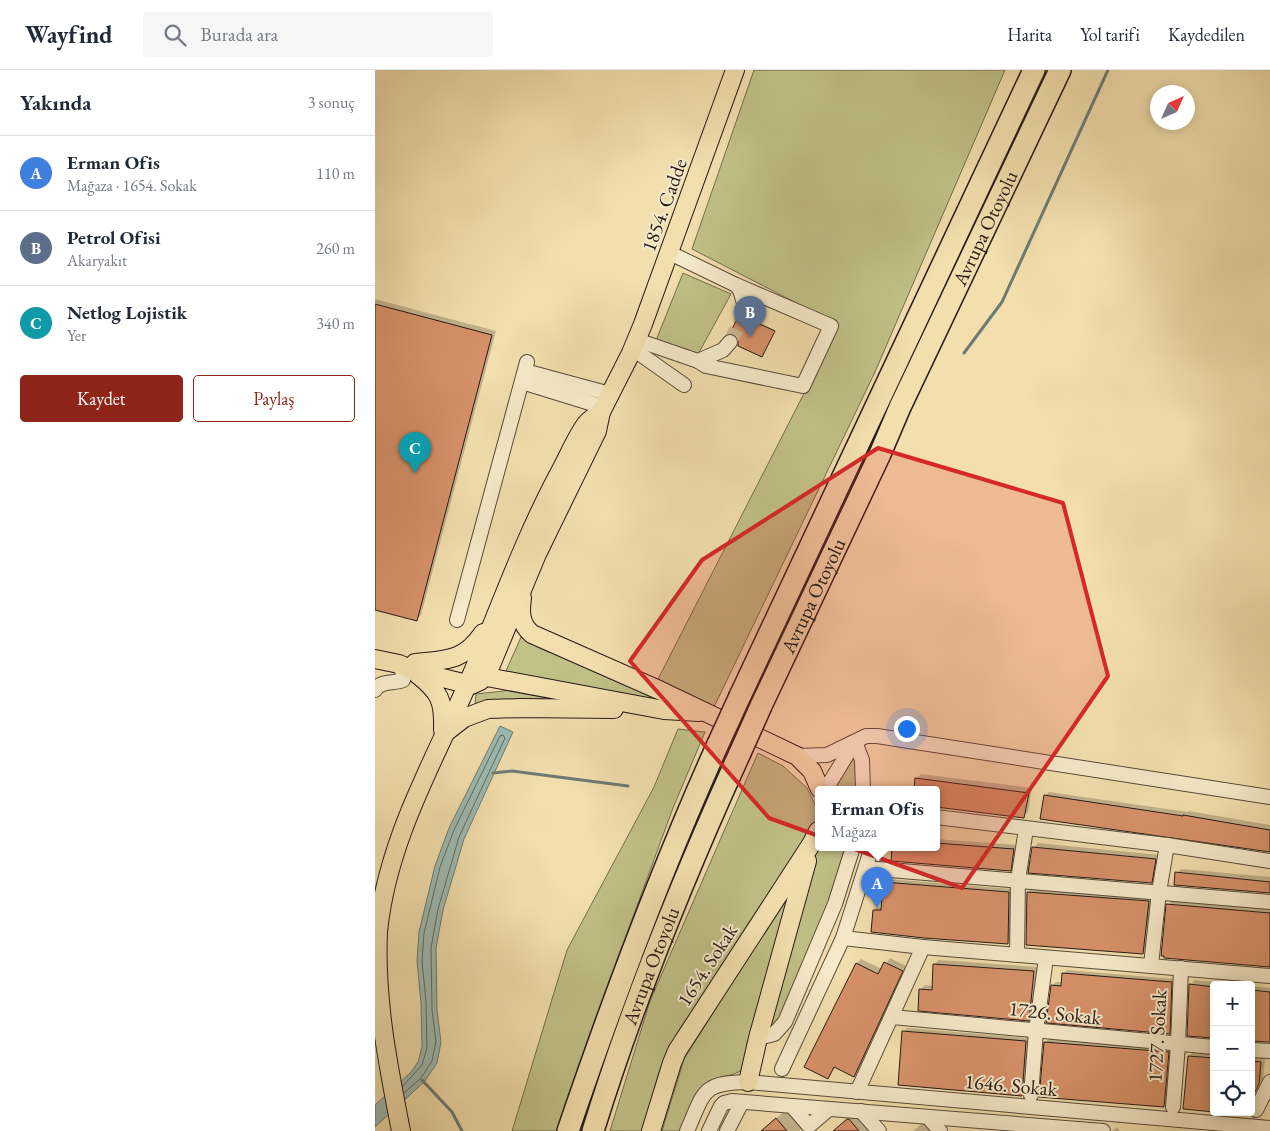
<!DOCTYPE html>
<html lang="tr">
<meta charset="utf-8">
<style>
:root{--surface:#fff;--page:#f6f6f7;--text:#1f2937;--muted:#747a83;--line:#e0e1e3;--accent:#8f2418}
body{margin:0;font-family:"EB Garamond",serif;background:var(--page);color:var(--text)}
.controls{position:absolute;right:15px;bottom:15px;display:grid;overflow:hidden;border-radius:5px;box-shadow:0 2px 12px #0003}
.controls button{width:45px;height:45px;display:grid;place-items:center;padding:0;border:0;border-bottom:1px solid var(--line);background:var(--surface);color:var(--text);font:25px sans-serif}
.compass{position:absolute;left:775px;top:15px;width:45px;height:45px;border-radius:50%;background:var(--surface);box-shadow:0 2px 12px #0003;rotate:45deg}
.you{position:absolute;left:531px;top:658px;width:18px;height:18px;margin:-12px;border:4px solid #fff;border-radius:50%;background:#1a73e8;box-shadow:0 0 0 8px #1a73e833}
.badge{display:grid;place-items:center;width:32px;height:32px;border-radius:50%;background:var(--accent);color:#fff;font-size:16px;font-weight:700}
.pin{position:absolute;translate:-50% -41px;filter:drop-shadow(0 1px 2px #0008)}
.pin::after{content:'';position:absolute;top:26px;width:18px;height:15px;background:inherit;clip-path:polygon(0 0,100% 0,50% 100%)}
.popup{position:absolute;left:440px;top:716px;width:125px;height:65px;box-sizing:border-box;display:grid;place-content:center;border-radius:5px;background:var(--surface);filter:drop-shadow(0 1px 4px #0005);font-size:16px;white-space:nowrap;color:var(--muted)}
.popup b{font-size:19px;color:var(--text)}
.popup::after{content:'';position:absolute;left:50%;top:100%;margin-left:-10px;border:10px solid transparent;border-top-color:var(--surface)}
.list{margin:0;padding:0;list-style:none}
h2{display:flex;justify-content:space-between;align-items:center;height:65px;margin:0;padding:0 20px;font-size:21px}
h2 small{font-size:16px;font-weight:400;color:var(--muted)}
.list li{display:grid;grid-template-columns:32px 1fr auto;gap:15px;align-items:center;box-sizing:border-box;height:75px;padding:0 20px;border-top:1px solid var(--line)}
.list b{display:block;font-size:19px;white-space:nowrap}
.list p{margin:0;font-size:16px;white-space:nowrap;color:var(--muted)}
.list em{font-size:16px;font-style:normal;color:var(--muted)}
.actions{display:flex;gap:10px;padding:15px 20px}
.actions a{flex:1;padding:11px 0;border:1px solid var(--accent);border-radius:5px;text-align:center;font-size:18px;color:var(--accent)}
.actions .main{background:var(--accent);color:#fff}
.icon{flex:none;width:28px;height:28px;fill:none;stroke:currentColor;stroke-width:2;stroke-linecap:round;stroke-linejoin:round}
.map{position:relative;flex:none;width:895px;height:1061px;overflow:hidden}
header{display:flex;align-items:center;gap:30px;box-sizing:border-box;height:70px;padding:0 25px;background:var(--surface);border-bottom:1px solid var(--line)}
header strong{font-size:24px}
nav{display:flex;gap:28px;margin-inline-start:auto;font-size:18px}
.search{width:350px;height:45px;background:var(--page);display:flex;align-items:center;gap:12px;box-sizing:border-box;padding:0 18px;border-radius:5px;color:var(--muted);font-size:19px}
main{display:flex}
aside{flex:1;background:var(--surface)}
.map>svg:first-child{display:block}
.green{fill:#c0c087;stroke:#726d4e}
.water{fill:#9dbbb2;stroke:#6d7b73}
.shadow{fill:#0003}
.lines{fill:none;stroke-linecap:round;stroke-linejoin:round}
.shore{stroke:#616a64;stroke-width:1}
.stream{stroke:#6d7b73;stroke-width:3}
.building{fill:#d7916a;stroke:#251a15}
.minor-tunnel{stroke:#cab88f;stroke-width:14;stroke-dasharray:14 7;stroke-linecap:butt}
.minor-casing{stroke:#584b3b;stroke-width:16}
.major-casing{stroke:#251a15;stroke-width:20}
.highway-casing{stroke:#251a15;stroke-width:24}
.minor{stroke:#f7eaca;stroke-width:14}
.major{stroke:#f3dfae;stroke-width:18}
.highway{stroke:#f3dfae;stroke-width:21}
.highway-bridge-casing{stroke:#251a15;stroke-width:24;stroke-linecap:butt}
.highway-bridge{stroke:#f3dfae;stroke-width:21}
.marked{fill:#d62828;fill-opacity:0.2;stroke:#d62828;stroke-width:4;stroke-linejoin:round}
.labels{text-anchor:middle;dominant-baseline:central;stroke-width:4;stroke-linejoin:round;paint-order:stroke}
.street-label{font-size:20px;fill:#251a15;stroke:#f7eaca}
</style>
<header>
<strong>Wayfind</strong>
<div class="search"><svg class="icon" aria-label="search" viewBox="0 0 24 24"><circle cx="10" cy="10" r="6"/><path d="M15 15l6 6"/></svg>Burada ara</div>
<nav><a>Harita</a><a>Yol tarifi</a><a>Kaydedilen</a></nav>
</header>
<main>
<aside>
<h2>Yakında<small>3 sonuç</small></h2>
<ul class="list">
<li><span class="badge" style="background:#3f7fe0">A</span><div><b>Erman Ofis</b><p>Mağaza · 1654. Sokak</p></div><em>110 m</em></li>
<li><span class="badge" style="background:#5c6f8a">B</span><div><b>Petrol Ofisi</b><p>Akaryakıt</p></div><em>260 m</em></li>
<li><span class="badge" style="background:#0f9aa8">C</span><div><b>Netlog Lojistik</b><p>Yer</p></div><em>340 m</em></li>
</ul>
<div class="actions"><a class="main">Kaydet</a><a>Paylaş</a></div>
</aside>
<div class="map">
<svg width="895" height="1061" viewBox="0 0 895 1061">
<rect width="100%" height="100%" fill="#f3dfae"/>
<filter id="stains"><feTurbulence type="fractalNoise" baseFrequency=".004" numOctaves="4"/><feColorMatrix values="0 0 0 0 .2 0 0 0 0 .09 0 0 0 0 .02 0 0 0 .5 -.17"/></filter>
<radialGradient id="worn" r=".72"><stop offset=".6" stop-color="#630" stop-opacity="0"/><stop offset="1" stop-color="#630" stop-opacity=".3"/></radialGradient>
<g class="green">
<polygon points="379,0 630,0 500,302 339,637 282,611 464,255 317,179"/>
<polygon points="308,203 356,224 322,286 280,273"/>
<path d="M147,565C163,583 192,586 214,595C236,605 258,617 281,627V630L130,603Z"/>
<polygon points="138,620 214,634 100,635 101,624"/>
<polygon points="303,659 330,662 298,738 211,975 183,1061 137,1061 192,880 279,717"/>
<polygon points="480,672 488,719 451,719"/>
<polygon points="383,683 408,696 432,718 442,738 440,752 430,774 399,824 306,957 292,980 284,1002 267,1061 235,1061 275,931"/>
<polygon points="437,773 443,777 478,777 409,953 383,968"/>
<path d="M410,829H412L410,843L377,965L372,978L368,999C357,1008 343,1005 335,1011C322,1020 312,1046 305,1061H287L309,989Z"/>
</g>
<polygon class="water" points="125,656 138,662 89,769 68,840 61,878 62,940 66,972 62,993 50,1011 0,1057 0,1035 36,1002 43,992 47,977 46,933 42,891 44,862 60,796 74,758"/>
<g class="shadow">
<polygon points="0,229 121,261 46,545 41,549 0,538"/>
<polygon points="378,250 400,260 388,285 364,268 362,252 371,254"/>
<polygon points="546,704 657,718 653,742 649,746 561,735 561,719 540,719 542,708"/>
<polygon points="674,722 813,742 814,741 895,755 895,781 670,726"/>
<polygon points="561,769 643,775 639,796 635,800 517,790 518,777 561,777"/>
<polygon points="663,773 784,785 781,807 776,812 658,778"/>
<polygon points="806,799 895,807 895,822 802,803"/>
<polygon points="513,809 637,819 636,869 633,872 499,840 502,837 508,837 509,812"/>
<polygon points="656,819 777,828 771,880 768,883 653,822"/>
<polygon points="797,831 895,839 895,896 793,835"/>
<polygon points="515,888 531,896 483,1001 479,1006 461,996 453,1008 482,893 486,889 507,899"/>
<polygon points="564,890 663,897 658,945 653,950 545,920 550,915 558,916 559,894"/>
<polygon points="692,900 800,909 798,959 794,963 677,916 681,912 687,912 688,904"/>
<polygon points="820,910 864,915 839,915 839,967 815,915"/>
<polygon points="876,916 895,918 895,971 876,970"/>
<polygon points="532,958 654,968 650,1021 647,1024 528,962"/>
<polygon points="674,969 797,979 792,1032 789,1035 670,972"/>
<polygon points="818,982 839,984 839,1040 814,986"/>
<polygon points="876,987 890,988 888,1009 882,1017 879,1017 876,1040"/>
<polygon points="411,1040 427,1059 425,1061 386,1061"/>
<polygon points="482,1040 497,1061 458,1061"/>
<polygon points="857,1042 874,1042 872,1044"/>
<polygon points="554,1048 565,1061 538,1061"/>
<polygon points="742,1057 745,1061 737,1061"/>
</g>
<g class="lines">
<polyline class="shore" points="28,1016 47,995 52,978 51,932 47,891 49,863 65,797 79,760 125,666 128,665 130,668 84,767 63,839 56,878 57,940 61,971 57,991 46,1008 29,1023"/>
<g class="stream">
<polyline points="589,283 627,232 733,0"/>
<polyline points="118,703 137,701 253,716"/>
<polyline points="47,1010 77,1042 87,1061"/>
</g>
</g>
<g class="building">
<polygon points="0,234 117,265 42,551 0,540"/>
<polygon points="376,250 400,261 387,287 363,276 363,269 360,265 355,263 361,251 369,255"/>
<polygon points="540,708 654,723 649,748 561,737 561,719 539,719"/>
<polygon points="669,725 808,746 808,745 895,760 895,782 665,749"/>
<polygon points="561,773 639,779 636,801 516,791 517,777 561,777"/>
<polygon points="657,777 781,789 777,813 653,803"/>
<polygon points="800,802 895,812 895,823 799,815"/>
<polygon points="508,812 634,822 633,874 549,868 496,862 498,840 506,840"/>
<polygon points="652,822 774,831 768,884 651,875"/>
<polygon points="791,834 895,843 895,897 789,888 789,886 786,886"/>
<polygon points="509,892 528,901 479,1007 459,997 453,1009 429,997 481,893 503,904"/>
<polygon points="558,894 659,901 654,951 543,941 544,919 557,920"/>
<polygon points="687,903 797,912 795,964 671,953 676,915 686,916"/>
<polygon points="814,914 839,917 839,968 812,966"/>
<polygon points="876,920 895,922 895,972 876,971"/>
<polygon points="527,961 651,971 647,1026 523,1015"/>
<polygon points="669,972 794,982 789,1037 664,1027"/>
<polygon points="813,986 839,988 839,1042 808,1039"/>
<polygon points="876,991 886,992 884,1014 876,1030"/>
<polygon points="401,1048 412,1061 386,1061"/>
<polygon points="472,1049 474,1049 484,1061 458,1061"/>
</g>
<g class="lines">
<polyline class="minor-tunnel" points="355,272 368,246"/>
<defs>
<g id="minor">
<polyline points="295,183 361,215 365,220 371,240 368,246"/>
<polyline points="262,270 323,291 348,280 355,272"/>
<polyline points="258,279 309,315"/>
<polyline points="323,291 331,296 428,316 456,256 361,215"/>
<polyline points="150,301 235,324"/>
<polyline points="147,312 228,337"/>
<polyline points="82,550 152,292"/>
<path d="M0,620C5,610 19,614 28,610L29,606L24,594"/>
<polyline points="480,672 487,690 488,719"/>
<polyline points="422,686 452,685 491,666 502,666 895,727"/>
<polyline points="451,719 479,673"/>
<polyline points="561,747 792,775 895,791"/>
<polyline points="491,798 895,832"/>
<polyline points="468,868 497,777"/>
<polyline points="642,885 643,810 651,759"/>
<polyline points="776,895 784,822 792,775"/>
<polyline points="517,947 839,977"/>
<polyline points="383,968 399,964 410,952 460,834 478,777"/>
<polyline points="876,980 895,981"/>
<polyline points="407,999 468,868 548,877 895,906"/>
<polyline points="482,1022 548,877"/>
<polyline points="656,1025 661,961 671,888"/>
<polyline points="417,1036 434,1056 454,1039"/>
<polyline points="798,1037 803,975 806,898"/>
<polyline points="881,1040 895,1012"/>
<polyline points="486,1041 504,1061"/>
<polyline points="553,1047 565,1061"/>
<path d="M312,1061C330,1021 326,1013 373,1012L895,1058"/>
<polyline points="334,1061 346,1036 349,1033 357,1031 728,1061"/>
<polyline points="352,1061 367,1032"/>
</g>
<g id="major">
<path d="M147,528C145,542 145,554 157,564L284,620L422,686L437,701L445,719"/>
<polyline points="0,589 24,594 39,601 96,615 105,611 113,602 162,484 222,361 226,342 256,283 268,254 360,0"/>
<path d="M40,593C72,590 89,591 108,563"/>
<path d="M42,604C65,622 69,631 68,660"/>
<polyline points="101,605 289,640 324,642"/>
<polyline points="71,662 89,648 113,639 146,638 239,639"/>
<polyline points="373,1012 383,968 432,791"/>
<path d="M26,1061C13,995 0,930 3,862C12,769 61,688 97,604C126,535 151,464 187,398C194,385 202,366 211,354C215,349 221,346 226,342"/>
<polyline points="276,1061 297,993 302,981 437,773 443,761"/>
</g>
<g id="highway">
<polyline points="365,626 659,0"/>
<path id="s1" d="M386,636L505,384L525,337L685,0"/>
<path d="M193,1061C238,929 286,800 343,674"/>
<path id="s2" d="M218,1061C258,932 309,806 365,683"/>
</g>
</defs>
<use href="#minor" class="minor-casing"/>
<use href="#major" class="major-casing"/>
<use href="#highway" class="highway-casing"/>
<use href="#minor" class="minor"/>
<use href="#major" class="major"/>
<use href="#highway" class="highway"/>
<defs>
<g id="highway-bridge">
<polyline points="343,674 365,626"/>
<polyline points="365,683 386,636"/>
</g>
</defs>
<use href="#highway-bridge" class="highway-bridge-casing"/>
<use href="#highway-bridge" class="highway-bridge"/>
</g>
<path class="marked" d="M503,378L688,433L733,606L587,818L394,748L255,591L327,490Z"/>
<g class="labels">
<g class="street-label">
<text transform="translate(289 135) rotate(-70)">1854. Cadde</text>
<text stroke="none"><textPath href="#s1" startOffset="528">Avrupa Otoyolu</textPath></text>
<text stroke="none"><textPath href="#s1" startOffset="122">Avrupa Otoyolu</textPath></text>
<text transform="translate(332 895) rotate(-57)">1654. Sokak</text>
<text stroke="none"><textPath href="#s2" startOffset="175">Avrupa Otoyolu</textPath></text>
<text transform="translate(680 943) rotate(6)">1726. Sokak</text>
<text transform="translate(782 966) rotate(-87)">1727. Sokak</text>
<text transform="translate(636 1015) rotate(5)">1646. Sokak</text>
</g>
</g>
<rect width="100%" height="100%" filter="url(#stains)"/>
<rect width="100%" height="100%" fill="url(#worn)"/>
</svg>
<div class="controls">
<button>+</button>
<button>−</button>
<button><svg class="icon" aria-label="locate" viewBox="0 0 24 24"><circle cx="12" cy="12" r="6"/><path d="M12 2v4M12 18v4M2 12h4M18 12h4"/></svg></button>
</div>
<svg class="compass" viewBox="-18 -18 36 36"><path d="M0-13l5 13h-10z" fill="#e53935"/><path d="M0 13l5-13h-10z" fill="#747a83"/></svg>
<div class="you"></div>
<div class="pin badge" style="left:502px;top:838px;background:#3f7fe0">A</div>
<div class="popup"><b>Erman Ofis</b>Mağaza</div>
<div class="pin badge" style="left:375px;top:267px;background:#5c6f8a">B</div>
<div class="pin badge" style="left:40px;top:403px;background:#0f9aa8">C</div>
</div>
</main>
